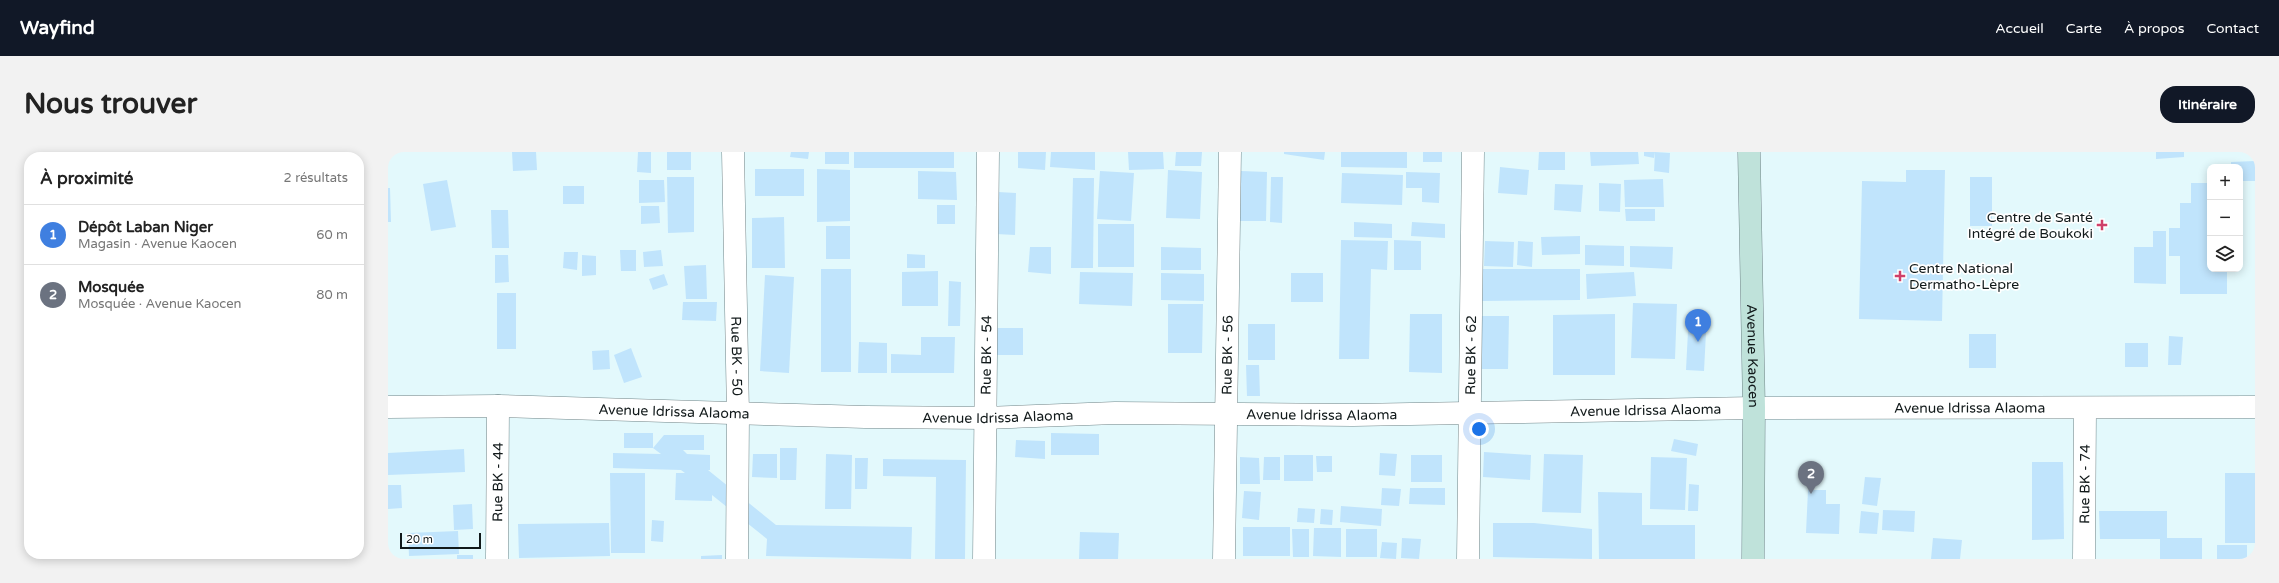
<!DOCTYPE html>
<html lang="fr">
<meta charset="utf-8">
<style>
:root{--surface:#fff;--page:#f2f2f2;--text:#222;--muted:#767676;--line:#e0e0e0;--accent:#111827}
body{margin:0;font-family:"Varela Round",sans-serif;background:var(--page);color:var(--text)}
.controls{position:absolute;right:12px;top:12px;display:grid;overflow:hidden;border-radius:8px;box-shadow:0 2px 10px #0003}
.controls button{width:36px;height:36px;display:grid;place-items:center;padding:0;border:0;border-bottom:1px solid var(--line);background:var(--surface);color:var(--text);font:20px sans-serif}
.scale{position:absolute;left:12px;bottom:10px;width:81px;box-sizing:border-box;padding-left:4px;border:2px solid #11191a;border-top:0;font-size:11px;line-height:14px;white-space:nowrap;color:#11191a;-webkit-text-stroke:3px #fff;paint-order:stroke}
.you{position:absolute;left:1091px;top:277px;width:14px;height:14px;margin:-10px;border:3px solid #fff;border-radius:50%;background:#1a73e8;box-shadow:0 0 0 6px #1a73e833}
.badge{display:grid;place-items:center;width:26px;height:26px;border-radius:50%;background:var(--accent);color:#fff;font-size:13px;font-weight:700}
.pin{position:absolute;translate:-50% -33px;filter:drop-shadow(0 1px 2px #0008)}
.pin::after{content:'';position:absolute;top:21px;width:14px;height:12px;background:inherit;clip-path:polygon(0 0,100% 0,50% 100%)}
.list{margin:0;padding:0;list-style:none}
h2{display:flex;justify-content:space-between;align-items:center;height:52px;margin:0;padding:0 16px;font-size:17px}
h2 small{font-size:13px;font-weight:400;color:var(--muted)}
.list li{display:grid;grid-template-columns:26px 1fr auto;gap:12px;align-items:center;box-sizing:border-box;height:60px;padding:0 16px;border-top:1px solid var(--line)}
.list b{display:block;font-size:15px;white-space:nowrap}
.list p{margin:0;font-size:13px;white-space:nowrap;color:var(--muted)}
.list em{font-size:13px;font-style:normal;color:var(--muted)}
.icon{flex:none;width:22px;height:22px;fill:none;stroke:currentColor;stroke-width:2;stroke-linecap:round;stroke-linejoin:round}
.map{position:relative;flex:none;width:1867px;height:407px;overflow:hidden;border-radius:16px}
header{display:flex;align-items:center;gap:24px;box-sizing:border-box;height:56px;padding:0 20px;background:var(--accent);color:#fff}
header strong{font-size:19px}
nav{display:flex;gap:22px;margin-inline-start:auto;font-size:14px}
.intro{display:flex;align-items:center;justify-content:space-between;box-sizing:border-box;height:96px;padding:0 24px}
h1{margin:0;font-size:28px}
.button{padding:10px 18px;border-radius:16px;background:var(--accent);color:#fff;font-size:14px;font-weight:700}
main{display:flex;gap:24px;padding:0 24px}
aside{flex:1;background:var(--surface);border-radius:16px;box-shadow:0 2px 10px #0003}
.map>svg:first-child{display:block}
.building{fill:#c0e4fc}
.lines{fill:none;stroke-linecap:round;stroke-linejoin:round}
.street-casing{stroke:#728689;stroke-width:23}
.secondary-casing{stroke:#728689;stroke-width:23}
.street{stroke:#fff;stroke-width:22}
.secondary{stroke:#bfe2da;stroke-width:22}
.poi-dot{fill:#cf4069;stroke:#fff;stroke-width:1.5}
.labels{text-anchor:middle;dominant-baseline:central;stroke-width:3.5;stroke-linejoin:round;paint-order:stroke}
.poi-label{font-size:14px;fill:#11191a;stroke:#fff;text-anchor:end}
.street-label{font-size:14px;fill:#11191a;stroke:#fff}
</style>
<header>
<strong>Wayfind</strong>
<nav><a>Accueil</a><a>Carte</a><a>À propos</a><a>Contact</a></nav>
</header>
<div class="intro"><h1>Nous trouver</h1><a class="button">Itinéraire</a></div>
<main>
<aside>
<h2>À proximité<small>2 résultats</small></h2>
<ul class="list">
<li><span class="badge" style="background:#3f7fe0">1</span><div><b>Dépôt Laban Niger</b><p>Magasin · Avenue Kaocen</p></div><em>60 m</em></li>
<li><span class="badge" style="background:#6b7280">2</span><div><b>Mosquée</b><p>Mosquée · Avenue Kaocen</p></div><em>80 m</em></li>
</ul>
</aside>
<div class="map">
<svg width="1867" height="407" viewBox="0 0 1867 407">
<rect width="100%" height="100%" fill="#e3f9fc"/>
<g class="building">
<polygon points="124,0 148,0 149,18 125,19"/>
<polygon points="250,0 263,0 263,21 249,20"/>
<rect x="279" y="0" width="24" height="18"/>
<polygon points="403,0 421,0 420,7 402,5"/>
<rect x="437" y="0" width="24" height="12"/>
<rect x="466" y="0" width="100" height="16"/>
<polygon points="630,0 658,0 657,18 630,16"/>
<polygon points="663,0 707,0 707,18 662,15"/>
<polygon points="740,0 775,0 776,17 741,18"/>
<polygon points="788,0 814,0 813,14 787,14"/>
<polygon points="896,0 937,0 936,8 896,2"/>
<polygon points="953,0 1019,0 1019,16 953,15"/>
<rect x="1035" y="0" width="19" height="10"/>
<polygon points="1151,0 1177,0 1177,18 1150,18"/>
<polygon points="1202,0 1250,0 1251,12 1203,14"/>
<polygon points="1256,0 1267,0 1266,6 1256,4"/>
<polygon points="1267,0 1282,1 1281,21 1266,19"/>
<polygon points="1768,0 1796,0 1796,5 1768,7"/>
<polygon points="1867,9 1867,29 1852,29 1852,15 1843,15 1843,10"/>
<polygon points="1112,15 1141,18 1139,43 1110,41"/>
<rect x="367" y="17" width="49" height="27"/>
<polygon points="429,17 462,18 462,69 429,70"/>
<polygon points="780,18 814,20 812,67 778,66"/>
<polygon points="1518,18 1557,18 1554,169 1471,167 1474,29 1518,30"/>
<polygon points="530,19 568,20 569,48 530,47"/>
<polygon points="712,19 746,21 743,69 709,67"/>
<polygon points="853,19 879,20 878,69 852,69"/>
<polygon points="1018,20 1052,21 1051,51 1034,50 1034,36 1018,36"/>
<polygon points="954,21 1015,23 1014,53 953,51"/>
<polygon points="279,25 306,25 306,80 280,81"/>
<polygon points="883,25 895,25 894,71 882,70"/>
<rect x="1582" y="25" width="22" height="49"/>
<polygon points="685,26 706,26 705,116 683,116"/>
<polygon points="1275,27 1276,55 1237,55 1236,28"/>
<polygon points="59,28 68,75 43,79 35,32"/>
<polygon points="251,28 276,28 277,50 251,51"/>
<polygon points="1211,31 1233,32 1232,60 1211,59"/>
<polygon points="1803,31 1822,31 1822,117 1839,117 1839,142 1792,142 1792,104 1781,104 1781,76 1792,76 1792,51 1803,51"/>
<polygon points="1167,32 1195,33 1193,60 1166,58"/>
<rect x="175" y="34" width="21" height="18"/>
<polygon points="0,36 2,36 3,70 0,70"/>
<polygon points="610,40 628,41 627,83 608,82"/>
<rect x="549" y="53" width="18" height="19"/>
<polygon points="253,54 271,54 272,71 253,72"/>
<polygon points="1237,57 1267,57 1267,69 1238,69"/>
<polygon points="103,58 120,58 121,96 104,96"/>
<polygon points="396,65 397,116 364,116 364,66"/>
<polygon points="966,70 1004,72 1004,86 966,85"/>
<polygon points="1024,70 1057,72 1057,86 1023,84"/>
<rect x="710" y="72" width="36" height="43"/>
<rect x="438" y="74" width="24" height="33"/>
<polygon points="1765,79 1778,79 1778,132 1746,131 1746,95 1765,95"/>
<polygon points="1192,84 1192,102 1154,103 1153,85"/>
<polygon points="953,88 1000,89 999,118 983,117 981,207 951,207"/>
<polygon points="1006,88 1033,89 1033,118 1006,118"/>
<polygon points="1097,89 1126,90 1125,115 1096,114"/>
<polygon points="1130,89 1145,90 1144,115 1129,113"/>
<polygon points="1197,93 1236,94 1236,114 1197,113"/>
<polygon points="1242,94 1285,95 1284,117 1242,115"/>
<polygon points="642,95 663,95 663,122 640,120"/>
<polygon points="773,95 813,96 813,118 773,118"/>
<polygon points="232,98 248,98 248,119 233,119"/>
<polygon points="273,98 275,114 256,115 255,100"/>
<polygon points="176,100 190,100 189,118 175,116"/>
<polygon points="519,102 537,103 537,116 519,116"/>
<polygon points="107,103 120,103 121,130 107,131"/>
<polygon points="194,103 208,104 208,123 194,124"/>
<polygon points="318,113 319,147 298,147 296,114"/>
<rect x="433" y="117" width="30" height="103"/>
<polygon points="1094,117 1192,117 1192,148 1094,149"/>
<polygon points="550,119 550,154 514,154 514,120"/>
<polygon points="692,120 745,121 744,154 691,152"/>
<polygon points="1246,120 1248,144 1199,147 1198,122"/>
<polygon points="773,121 816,122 816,149 773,148"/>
<rect x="903" y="121" width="32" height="29"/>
<polygon points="276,122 280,133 265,138 261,127"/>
<polygon points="377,123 406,125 401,221 372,219"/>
<polygon points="561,129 573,130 572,174 560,174"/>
<rect x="109" y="141" width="19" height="56"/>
<polygon points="295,150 329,150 328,169 294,168"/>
<polygon points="1245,151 1289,152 1287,207 1243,206"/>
<polygon points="780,152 815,152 814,201 780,201"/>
<polygon points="1301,160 1319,161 1316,219 1298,218"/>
<polygon points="1022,162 1054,162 1054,221 1021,220"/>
<polygon points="1227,162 1227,223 1165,223 1165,163"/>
<polygon points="1094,164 1121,164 1120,217 1093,217"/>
<rect x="860" y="172" width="27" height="36"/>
<rect x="609" y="176" width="26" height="27"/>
<rect x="1581" y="182" width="27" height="34"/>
<polygon points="1781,184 1795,185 1793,213 1780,213"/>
<polygon points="533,185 567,185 566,221 503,221 503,202 533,203"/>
<polygon points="471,190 499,191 499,221 470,221"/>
<rect x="1737" y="191" width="23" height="24"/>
<polygon points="243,196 254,225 236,231 226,203"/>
<polygon points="221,198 222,217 205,218 204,199"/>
<polygon points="858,213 871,213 872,244 859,244"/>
<polygon points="236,281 265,281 265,296 276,283 316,283 316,298 295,298 299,302 322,303 322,318 320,318 388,373 524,375 523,407 378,404 379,387 324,343 324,349 287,348 288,321 297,321 293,318 225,316 225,301 273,302 265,296 236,296"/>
<polygon points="663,281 711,282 711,303 663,303"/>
<polygon points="1286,287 1310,292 1308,304 1283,299"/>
<polygon points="628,288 657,289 657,307 627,305"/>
<polygon points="392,296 409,296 408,328 392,328"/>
<polygon points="76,297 77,320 0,323 0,301"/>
<polygon points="1096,300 1143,303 1142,328 1095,325"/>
<polygon points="992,301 1009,302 1007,324 991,323"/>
<polygon points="365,302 389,302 389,326 364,325"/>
<polygon points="438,302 464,303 463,357 437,357"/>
<polygon points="1156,302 1195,303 1193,361 1154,360"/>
<rect x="896" y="303" width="29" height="26"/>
<rect x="1023" y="303" width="31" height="27"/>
<polygon points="928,304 944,304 944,320 929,320"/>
<polygon points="852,305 871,306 872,332 852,332"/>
<polygon points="876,305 892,305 892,328 875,328"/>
<polygon points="1263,305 1299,306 1297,358 1262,357"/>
<polygon points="467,306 480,306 479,337 467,337"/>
<polygon points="495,307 578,308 577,407 547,407 548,325 495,324"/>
<polygon points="1644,310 1675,310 1676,387 1644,388"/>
<polygon points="222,321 257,321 257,401 223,401"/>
<rect x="1837" y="321" width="30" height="70"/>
<polygon points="1477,325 1493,326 1489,354 1474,352"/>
<polygon points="1301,332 1311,333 1310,359 1300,359"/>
<polygon points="0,333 13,333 14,356 0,357"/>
<polygon points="994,336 1013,337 1011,354 993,353"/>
<polygon points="1022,336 1057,336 1057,353 1021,352"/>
<polygon points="1420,338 1438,338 1438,352 1452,352 1451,382 1418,381"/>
<polygon points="856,339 873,340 871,368 854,366"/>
<polygon points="1210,340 1254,341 1254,373 1307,373 1307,407 1211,407"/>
<polygon points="84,352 85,377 66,378 65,353"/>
<polygon points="953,354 994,357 993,374 952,370"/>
<polygon points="910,356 927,357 926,371 909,370"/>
<polygon points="933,357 945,358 944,373 932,372"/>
<polygon points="1495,358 1527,359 1526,380 1494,378"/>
<polygon points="1473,359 1491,361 1489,382 1471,381"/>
<polygon points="1711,359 1779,359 1779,386 1814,386 1814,407 1772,407 1772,387 1712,387"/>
<polygon points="264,368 276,369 275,390 263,389"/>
<polygon points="221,371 222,404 131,406 130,372"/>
<polygon points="1105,371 1146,371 1204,377 1204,407 1105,405"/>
<rect x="855" y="375" width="47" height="29"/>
<polygon points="926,376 953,376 953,405 925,404"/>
<polygon points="904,377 921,377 921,405 905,405"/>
<rect x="958" y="377" width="31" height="28"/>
<polygon points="70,379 71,402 21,404 20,381"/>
<polygon points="692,380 731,381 730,407 691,407"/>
<polygon points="1014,386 1033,387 1031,407 1013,406"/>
<polygon points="1545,386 1574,388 1572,407 1543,407"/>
<polygon points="994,390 1009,391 1008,407 992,406"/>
<rect x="1829" y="393" width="30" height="14"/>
<rect x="69" y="403" width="16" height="4"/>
<polygon points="334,403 334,407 313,407 313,404"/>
</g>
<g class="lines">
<defs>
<g id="street">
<path id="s1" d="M345,0L350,262L349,407"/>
<path id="s2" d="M0,255L110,254L477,265L597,266L727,261L965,263L1366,256L1867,255"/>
<path id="s3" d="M109,407L110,254"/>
<path id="s4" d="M596,407L600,0"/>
<path id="s5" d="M836,407L842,0"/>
<path id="s6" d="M1080,407L1085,0"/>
<path id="s7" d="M1696,407L1697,257"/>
</g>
<g id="secondary">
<path id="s8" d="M1361,0L1366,256L1365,407"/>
</g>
</defs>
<use href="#street" class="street-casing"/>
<use href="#secondary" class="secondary-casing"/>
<use href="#street" class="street"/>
<use href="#secondary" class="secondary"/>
</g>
<g class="poi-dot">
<path d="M1712 67h4v4h4v4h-4v4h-4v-4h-4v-4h4z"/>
<path d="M1510 118h4v4h4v4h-4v4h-4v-4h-4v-4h4z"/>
</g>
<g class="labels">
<g class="poi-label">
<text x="1705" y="65">Centre de Santé<tspan x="1705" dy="16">Intégré de Boukoki</tspan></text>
<text x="1521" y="116" text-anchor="start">Centre National<tspan x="1521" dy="16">Dermatho-Lèpre</tspan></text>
</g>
<g class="street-label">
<text stroke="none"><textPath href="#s1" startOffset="204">Rue BK - 50</textPath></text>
<text stroke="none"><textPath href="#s4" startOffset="204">Rue BK - 54</textPath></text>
<text stroke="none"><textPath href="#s5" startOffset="204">Rue BK - 56</textPath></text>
<text stroke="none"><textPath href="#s8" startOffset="204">Avenue Kaocen</textPath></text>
<text stroke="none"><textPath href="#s6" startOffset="204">Rue BK - 62</textPath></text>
<text stroke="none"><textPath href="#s2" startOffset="1258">Avenue Idrissa Alaoma</textPath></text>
<text stroke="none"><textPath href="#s2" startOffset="1582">Avenue Idrissa Alaoma</textPath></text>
<text stroke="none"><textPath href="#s2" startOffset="286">Avenue Idrissa Alaoma</textPath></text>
<text stroke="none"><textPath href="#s2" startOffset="934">Avenue Idrissa Alaoma</textPath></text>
<text stroke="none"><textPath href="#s2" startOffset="610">Avenue Idrissa Alaoma</textPath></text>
<text stroke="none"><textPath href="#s3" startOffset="77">Rue BK - 44</textPath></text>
<text stroke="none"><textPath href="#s7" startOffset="75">Rue BK - 74</textPath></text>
</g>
</g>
</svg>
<div class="controls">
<button>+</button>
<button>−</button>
<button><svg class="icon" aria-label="layers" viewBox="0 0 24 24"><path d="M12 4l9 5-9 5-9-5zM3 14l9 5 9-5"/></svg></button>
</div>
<div class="scale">20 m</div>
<div class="you"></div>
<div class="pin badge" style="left:1310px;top:190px;background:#3f7fe0">1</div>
<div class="pin badge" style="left:1423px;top:342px;background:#6b7280">2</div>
</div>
</main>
